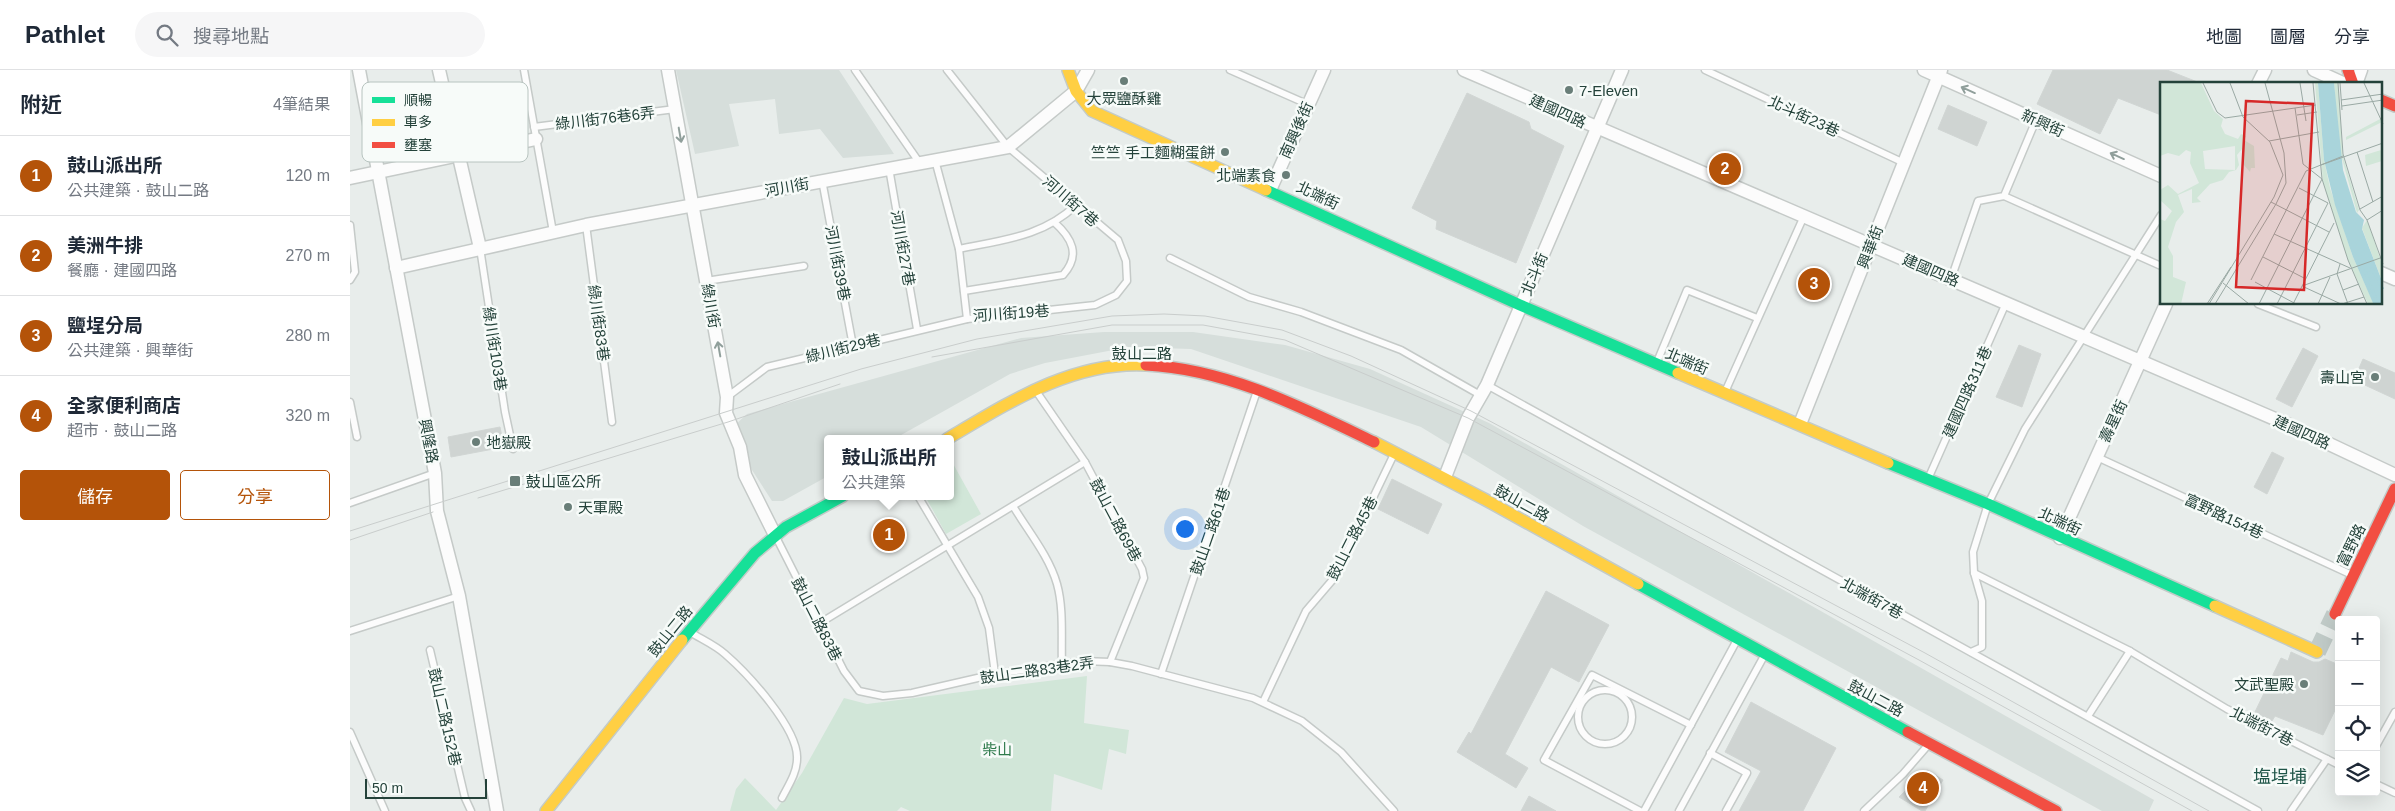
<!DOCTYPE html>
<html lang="zh-TW">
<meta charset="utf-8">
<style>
:root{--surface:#fff;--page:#f6f6f7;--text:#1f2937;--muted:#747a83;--line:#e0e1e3;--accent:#b45309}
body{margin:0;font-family:Arial,"Noto Sans TC",sans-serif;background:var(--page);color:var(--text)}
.controls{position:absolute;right:15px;bottom:15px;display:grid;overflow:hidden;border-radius:5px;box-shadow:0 5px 20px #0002}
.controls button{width:45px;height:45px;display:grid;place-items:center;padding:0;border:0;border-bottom:1px solid var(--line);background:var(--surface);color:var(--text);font:25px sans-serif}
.scale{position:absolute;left:15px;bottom:12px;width:122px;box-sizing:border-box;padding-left:5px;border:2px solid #24423a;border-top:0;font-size:14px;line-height:18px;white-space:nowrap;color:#24423a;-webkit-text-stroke:4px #f7fbf9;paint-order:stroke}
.you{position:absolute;left:834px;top:458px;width:18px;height:18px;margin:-12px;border:4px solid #fff;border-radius:50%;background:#1a73e8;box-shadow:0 0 0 8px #1a73e833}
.badge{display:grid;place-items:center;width:32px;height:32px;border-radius:50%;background:var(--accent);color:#fff;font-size:16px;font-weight:700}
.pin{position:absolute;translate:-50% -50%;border:2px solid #fff;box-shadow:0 1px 5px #0006}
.popup{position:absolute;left:474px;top:365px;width:130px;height:65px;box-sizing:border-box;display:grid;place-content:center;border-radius:5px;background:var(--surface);filter:drop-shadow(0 1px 4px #0005);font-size:16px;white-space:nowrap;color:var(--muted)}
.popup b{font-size:19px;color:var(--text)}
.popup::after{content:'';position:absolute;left:50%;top:100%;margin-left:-10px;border:10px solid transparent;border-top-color:var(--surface)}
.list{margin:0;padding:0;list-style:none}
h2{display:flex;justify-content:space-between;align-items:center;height:65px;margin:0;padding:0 20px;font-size:21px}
h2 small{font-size:16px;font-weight:400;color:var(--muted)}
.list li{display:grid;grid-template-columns:32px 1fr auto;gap:15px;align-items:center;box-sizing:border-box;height:80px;padding:0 20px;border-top:1px solid var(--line)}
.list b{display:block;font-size:19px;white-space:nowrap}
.list p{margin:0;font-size:16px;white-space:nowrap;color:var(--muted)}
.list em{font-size:16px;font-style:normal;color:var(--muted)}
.actions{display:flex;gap:10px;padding:15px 20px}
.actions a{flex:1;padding:11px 0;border:1px solid var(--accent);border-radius:5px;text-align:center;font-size:18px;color:var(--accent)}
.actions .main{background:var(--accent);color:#fff}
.icon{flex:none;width:28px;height:28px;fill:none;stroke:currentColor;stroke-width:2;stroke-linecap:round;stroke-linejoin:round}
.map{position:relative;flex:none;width:2045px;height:741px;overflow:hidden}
header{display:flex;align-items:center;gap:30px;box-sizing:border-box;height:70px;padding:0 25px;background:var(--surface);border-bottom:1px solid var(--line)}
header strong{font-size:24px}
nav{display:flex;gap:28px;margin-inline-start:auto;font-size:18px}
.search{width:350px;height:45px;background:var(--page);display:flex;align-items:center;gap:12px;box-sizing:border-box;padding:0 18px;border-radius:28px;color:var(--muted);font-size:19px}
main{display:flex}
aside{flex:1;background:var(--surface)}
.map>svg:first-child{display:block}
.built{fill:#d6dedb}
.green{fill:#d1e6d8}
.building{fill:#cfd4d2;stroke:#d1d6d4}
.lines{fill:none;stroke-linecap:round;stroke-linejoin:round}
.secondary-tunnel{stroke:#c1cbc8;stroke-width:18;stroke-dasharray:18 9;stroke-linecap:butt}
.lane-casing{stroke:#c5cac8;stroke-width:9}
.street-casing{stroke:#c5cac8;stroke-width:15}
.fast-casing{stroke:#c3cbc8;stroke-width:14}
.slow-casing{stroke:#c3cbc8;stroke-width:14}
.jam-casing{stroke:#c3cbc8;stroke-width:14}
.lane{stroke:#fcfcfc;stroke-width:6}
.street{stroke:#fcfcfc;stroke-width:12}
.fast{stroke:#16e098;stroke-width:11}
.slow{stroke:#ffcf43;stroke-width:11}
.jam{stroke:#f24e42;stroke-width:11}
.tram{stroke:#c9cdcc;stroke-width:1}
.oneway{stroke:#909f9b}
.poi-dot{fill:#697e78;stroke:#f7fbf9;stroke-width:2}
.labels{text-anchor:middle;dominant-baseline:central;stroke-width:5;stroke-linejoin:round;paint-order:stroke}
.poi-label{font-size:15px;fill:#24423a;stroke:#f7fbf9;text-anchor:start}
.street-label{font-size:15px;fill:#24423a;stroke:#f7fbf9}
.park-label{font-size:15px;fill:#2d7a4b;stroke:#f7fbf9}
.quarter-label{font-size:18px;fill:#1f5548;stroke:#f7fbf9}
.inset-river{fill:none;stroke:#a9d4db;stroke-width:2.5}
.inset-road{fill:none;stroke:#9aa9a4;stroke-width:1}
.view{fill:#d62828;fill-opacity:0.15;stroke:#d62828;stroke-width:2.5}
.inset-edge{fill:none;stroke:#24423a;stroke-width:2.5}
.key{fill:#f7fbf9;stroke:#b8c4c0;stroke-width:1}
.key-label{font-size:14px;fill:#24423a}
</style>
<header>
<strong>Pathlet</strong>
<div class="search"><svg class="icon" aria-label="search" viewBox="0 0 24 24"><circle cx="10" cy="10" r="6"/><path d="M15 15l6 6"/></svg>搜尋地點</div>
<nav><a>地圖</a><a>圖層</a><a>分享</a></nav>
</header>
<main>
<aside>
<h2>附近<small>4筆結果</small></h2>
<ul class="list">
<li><span class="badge">1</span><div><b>鼓山派出所</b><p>公共建築 · 鼓山二路</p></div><em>120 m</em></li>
<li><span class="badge">2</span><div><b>美洲牛排</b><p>餐廳 · 建國四路</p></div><em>270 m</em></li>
<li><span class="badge">3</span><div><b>鹽埕分局</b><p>公共建築 · 興華街</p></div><em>280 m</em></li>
<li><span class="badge">4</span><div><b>全家便利商店</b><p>超市 · 鼓山二路</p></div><em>320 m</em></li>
</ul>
<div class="actions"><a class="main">儲存</a><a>分享</a></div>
</aside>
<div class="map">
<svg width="2045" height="741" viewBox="0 0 2045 741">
<rect width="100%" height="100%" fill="#e8edeb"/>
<g class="built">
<polygon points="326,0 489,0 544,84 493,88 470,59 429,64 425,29 379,34 389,76 345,84"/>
<polygon points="754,262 843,262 935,275 1020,299 1139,353 1804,730 1799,741 1752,741 1233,456 1071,357 841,279 779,277 695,293 660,304 544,369 478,369 478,406 433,431 422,431 402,400 384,356 397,344 671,268"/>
</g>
<g class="green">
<polygon points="601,390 631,444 596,464 575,426 600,426"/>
<polygon points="737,606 734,653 779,660 776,684 759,679 752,720 704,704 701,741 560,741 551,737 547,741 380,741 386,719 395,708 426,740 452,703 494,628 517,634"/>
</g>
<g class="building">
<polygon points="1703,0 1817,0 1850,13 1811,14 1811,45 1768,28 1750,64 1687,34"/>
<polygon points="1117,23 1179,52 1181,59 1214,76 1166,193 1086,159 1087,151 1062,138"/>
<polygon points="1598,35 1637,52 1627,76 1588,59"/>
<polygon points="1669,275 1691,284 1672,337 1646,327"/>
<polygon points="1953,278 1968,286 1942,337 1926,329"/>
<polygon points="2013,289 2045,303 2045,329 2004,310"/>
<polygon points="150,357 154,377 101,387 98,367"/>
<polygon points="1922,382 1934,388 1917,424 1904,417"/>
<polygon points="1042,409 1092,434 1078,464 1028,439"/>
<polygon points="1196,521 1259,555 1229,612 1201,597 1155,684 1178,698 1166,718 1107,682 1119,662 1121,664"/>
<polygon points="1941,582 1963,592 1969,592 1975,589 1989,595 1989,632 1973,665 1925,646 1922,651 1904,644 1931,588 1938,591"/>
<polygon points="1401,632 1486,678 1453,741 1389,741 1411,701 1375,682"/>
<polygon points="1577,700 1593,710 1575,741 1572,741 1549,727"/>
<polygon points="1179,726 1206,741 1171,741"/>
</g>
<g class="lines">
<polyline class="secondary-tunnel" points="1967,582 1985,544"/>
<defs>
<g id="lane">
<polyline points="174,0 203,162"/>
<polyline points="505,0 569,92"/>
<polyline points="880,0 957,34"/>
<polyline points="1355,0 1552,92"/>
<polyline points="184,57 325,39"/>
<polyline points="585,90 609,179 617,249 745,235 766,225 777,211 776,191 768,170 658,77 597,0"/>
<polyline points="539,98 567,259"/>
<polyline points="472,110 503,276"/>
<polyline points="1654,126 1811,196"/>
<polyline points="0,155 5,202 0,210"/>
<polyline points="236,155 262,352"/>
<polyline points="130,178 155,342 163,379"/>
<path d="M609,179C651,170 693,167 726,135"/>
<polyline points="820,188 899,227 951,242 1051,280 1132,326"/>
<polyline points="1601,209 1628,131 1654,126 1686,50"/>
<polyline points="356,211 454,196"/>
<path d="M614,221L713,205C731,185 722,168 704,152"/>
<polyline points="1908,234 1966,257"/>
<polyline points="1307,292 1337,220 1407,248"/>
<polyline points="1137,315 1908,741"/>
<polyline points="686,321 735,392 792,499 794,508 760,592"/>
<polyline points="1375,322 1454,146"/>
<polyline points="377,327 417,297 617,249"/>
<polyline points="0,332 7,367"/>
<polyline points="1747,387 2002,505"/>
<polyline points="1578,409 1656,233"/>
<polyline points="568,426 628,527 639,558 645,604"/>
<polyline points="0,433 85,403"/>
<path d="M663,436C678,461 699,486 707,514C714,539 711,569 712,595"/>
<polyline points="426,467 494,601 509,621 533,626 562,623 645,604 733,591 760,592 782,596 903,628 952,651 991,682 1044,741"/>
<polyline points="1624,503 1780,581 1877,639 1989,695"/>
<polyline points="470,553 735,392"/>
<polyline points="0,561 109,526"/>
<path d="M340,562C351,569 365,575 375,584C397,603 449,659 447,689C447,703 438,716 432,728"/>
<polyline points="80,580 115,728 121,741"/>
<polyline points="1621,582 1632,577 1632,531 1624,503 1623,482 1638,434 1675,359 1811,145"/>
<polyline points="811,604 907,321"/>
<circle cx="1255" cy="647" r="27"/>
<polyline points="913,632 956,541 985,507 1045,382"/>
<polyline points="1738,646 1780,581"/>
<polyline points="0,662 35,741"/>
<polyline points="2026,676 2045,642"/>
<polyline points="1360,683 1397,703 1376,741"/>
<polyline points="2026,714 2045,723"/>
<polyline points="1290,741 1194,690 1242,605 1341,655"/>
<polyline points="1294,741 1387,570"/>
<polyline points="1329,741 1414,586"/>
<polyline points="1514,741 1553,704 1579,674"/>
<polyline points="1941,741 1977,689"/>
</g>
<g id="street">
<polyline points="9,0 85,403 87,441 109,526 147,741"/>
<polyline points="89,0 130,178"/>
<polyline points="318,0 377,327 376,343 390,377 395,405 425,465"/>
<polyline points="1114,0 1939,355 2045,405"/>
<polyline points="1574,0 1811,106"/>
<polyline points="1964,0 1995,14"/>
<polyline points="1908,14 1915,0"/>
<polyline points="2006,14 2011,0"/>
<polyline points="0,108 186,69"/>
<polyline points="920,120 974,0"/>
<polyline points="46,198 236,155 658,77 726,21 738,0"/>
<polyline points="2031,203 2045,209"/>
<path d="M1450,354C1497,236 1543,118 1591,0"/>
<polyline points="1095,407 1118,348 1137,315 1272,0"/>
<polyline points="1710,468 1816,234"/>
</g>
<g id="fast">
<polyline points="916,120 1170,235 1328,303"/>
<polyline points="1538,393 1638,434 1865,536"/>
<polyline points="1288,514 1558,662"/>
<polyline points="332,570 405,483 436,457 493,426"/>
</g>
<g id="slow">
<polyline points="718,0 726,21 742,41 916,120"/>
<polyline points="1328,303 1538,393"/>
<path d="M597,369C658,333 722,291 796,295"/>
<polyline points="1024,372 1134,429 1288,514"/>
<polyline points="1865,536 1967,582"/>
<polyline points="196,741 332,570"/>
</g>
<g id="jam">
<polyline points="1998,0 2003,14"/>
<polyline points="2031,30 2045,36"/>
<path d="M796,295C877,299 951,337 1024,372"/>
<polyline points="1985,544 2045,419"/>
<polyline points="1558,662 1706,741"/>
</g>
</defs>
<use href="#lane" class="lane-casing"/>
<use href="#street" class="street-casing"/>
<use href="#fast" class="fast-casing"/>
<use href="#slow" class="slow-casing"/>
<use href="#jam" class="jam-casing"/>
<use href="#lane" class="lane"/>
<use href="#street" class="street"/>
<use href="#fast" class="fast"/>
<use href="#slow" class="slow"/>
<use href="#jam" class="jam"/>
<g class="tram">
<polyline points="582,287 762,255 853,255 935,270 1118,348 1569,590 1842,741"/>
<polyline points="128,428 378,352 490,314"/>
<polyline points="0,461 511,299 627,269 762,246 814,244 855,246 932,260 1001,286 1121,341 1575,583 1859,741"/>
<polyline points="0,470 83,442"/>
</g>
</g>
<defs><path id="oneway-shaft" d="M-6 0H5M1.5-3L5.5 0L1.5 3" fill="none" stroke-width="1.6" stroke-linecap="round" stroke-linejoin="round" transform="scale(1.25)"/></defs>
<g class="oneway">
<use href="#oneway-shaft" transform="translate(1618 20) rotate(-156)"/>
<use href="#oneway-shaft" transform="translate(330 65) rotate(80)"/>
<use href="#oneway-shaft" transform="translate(1767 86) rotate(-156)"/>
<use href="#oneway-shaft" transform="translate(369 279) rotate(-100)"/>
</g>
<g class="poi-dot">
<circle cx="774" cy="11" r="5"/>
<circle cx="1219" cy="20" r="5"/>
<circle cx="875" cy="82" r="5"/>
<circle cx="936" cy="105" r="5"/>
<circle cx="2025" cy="307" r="5"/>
<circle cx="126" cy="372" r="5"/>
<rect x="159" y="405" width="12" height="12" rx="2.5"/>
<circle cx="218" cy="437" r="5"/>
<circle cx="1954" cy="614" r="5"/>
</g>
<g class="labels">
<g class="poi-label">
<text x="1229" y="20">7-Eleven</text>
<text x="774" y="28" text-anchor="middle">大眾鹽酥雞</text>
<text x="865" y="82" text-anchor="end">竺竺 手工麵糊蛋餅</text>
<text x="926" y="105" text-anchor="end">北端素食</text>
<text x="2015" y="307" text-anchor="end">壽山宮</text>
<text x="136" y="372">地嶽殿</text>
<text x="176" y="411">鼓山區公所</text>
<text x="228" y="437">天軍殿</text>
<text x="1944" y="614" text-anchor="end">文武聖殿</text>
</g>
<g class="street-label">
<text transform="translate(1208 41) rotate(24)">建國四路</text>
<text transform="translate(1454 46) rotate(25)">北斗街23巷</text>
<text transform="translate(255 48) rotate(-7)">綠川街76巷6弄</text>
<text transform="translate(1693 53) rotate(24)">新興街</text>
<text transform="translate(946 60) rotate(-66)">南興後街</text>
<text transform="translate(437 117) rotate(-10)">河川街</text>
<text transform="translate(968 125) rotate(25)">北端街</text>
<text transform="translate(721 131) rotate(41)">河川街7巷</text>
<text transform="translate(1520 177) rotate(-69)">興華街</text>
<text transform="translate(553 178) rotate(80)">河川街27巷</text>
<text transform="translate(488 193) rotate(79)">河川街39巷</text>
<text transform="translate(1581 200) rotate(23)">建國四路</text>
<text transform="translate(1184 204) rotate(-67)">北斗街</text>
<text transform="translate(361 236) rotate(80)">綠川街</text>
<text transform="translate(661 243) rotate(-4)">河川街19巷</text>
<text transform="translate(249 253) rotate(82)">綠川街83巷</text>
<text transform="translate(493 278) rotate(-14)">綠川街29巷</text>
<text transform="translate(145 279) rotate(81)">綠川街103巷</text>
<text x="792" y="283">鼓山二路</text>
<text transform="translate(1337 291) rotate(23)">北端街</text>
<text transform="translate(1617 322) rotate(-66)">建國四路311巷</text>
<text transform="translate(1763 351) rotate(-65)">壽星街</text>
<text transform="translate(1952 362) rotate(24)">建國四路</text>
<text transform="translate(79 371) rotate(79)">興隆路</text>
<text transform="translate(1172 433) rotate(29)">鼓山二路</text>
<text transform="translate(1874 446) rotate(25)">富野路154巷</text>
<text transform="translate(766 450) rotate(62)">鼓山二路69巷</text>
<text transform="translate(1710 451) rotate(25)">北端街</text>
<text transform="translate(860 461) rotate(-71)">鼓山二路61巷</text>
<text transform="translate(1002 468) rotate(-63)">鼓山二路45巷</text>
<text transform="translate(2001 475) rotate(-64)">富野路</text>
<text transform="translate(1522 528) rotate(29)">北端街7巷</text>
<text transform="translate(467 549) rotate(63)">鼓山二路83巷</text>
<text transform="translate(320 561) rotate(-51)">鼓山二路</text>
<text transform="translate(687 600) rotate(-8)">鼓山二路83巷2弄</text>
<text transform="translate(1526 628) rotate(28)">鼓山二路</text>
<text transform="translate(95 647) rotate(77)">鼓山二路152巷</text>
<text transform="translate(1912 656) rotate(27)">北端街7巷</text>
</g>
<g class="park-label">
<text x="647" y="679">柴山</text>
</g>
<g class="quarter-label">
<text x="1930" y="707">塩埕埔</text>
</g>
</g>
<g transform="translate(1810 12)">
<rect width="222" height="222" fill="#e8edeb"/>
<path d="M0,1H41L54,29L63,37L61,44L65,52L78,57L81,52L86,54L84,58L94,64L95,86H91L90,90L83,82L82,67L77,73L79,83L76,88L69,90L63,98L50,102L37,116L41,120L32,121V107L18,113L24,130L16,140L8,165L13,174V195L26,200L21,222H0V137L5,139L12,129L0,118V108L8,103L18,112L39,101L30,81L31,70L26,68L19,74L8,71L0,74ZM75,64V88L45,87L43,69ZM155,1H158L164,78L170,106L193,175L214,222H208L188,178L163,100ZM174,1H178L183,75L199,128L197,131L178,62ZM222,36V40L186,58V55ZM221,68L222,79L206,84L205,73ZM207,138L222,182V199L202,146Z" fill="#d1e6d8" fill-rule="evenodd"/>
<path d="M158,1H174L183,88L196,130L204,138L202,147L222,199V222L213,221L193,175L175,123L164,78Z" fill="#a9d4db"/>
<path class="inset-river" d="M218,222L205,189L212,187L223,207"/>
<path class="inset-road" d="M43,1L57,30L65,36L156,23M140,1L146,39M178,1L183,72L200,128L207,138L223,182M180,1L182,28M204,1L223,42M181,18L223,12M182,24L223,18M135,26L143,82L162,97M137,33L157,30M109,59L159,50M197,70L213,120M161,83L223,61M162,97L188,178L207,222M111,120L169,150M200,127L223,114M207,138L223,128M114,152L190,186M103,175L146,197M180,182L177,192L188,222M91,198L146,89L183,74M95,200L136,222M63,201L89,222M142,204L223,175M144,205L181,222M183,208L199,202M47,222L71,185M49,222L114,115L123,93L110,60L83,35L70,1M55,222L116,122L126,101L124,71L105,1M99,222L162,97L153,1M117,222L168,121L139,106M133,222L174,141M158,222L170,195M182,222L204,215"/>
<path class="view" d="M86,19L153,22L144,208L76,205Z"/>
<rect width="222" height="222" class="inset-edge"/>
</g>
<rect x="12" y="12" width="166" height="80" rx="8" class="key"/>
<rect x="22" y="27" width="23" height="6" fill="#16e098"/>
<rect x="22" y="49" width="23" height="7" fill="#ffcf43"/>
<rect x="22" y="72" width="23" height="6" fill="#f24e42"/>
<g class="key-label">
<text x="54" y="35">順暢</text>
<text x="54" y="57">車多</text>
<text x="54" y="80">壅塞</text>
</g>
</svg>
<div class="controls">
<button>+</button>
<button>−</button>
<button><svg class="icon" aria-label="locate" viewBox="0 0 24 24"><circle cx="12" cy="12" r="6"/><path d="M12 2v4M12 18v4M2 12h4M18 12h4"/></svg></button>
<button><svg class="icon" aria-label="layers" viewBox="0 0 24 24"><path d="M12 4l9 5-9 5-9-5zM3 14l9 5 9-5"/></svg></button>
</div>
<div class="scale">50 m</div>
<div class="you"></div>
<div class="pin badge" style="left:539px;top:465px">1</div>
<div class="popup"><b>鼓山派出所</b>公共建築</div>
<div class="pin badge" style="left:1375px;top:99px">2</div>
<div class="pin badge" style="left:1464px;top:214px">3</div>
<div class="pin badge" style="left:1573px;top:718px">4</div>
</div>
</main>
